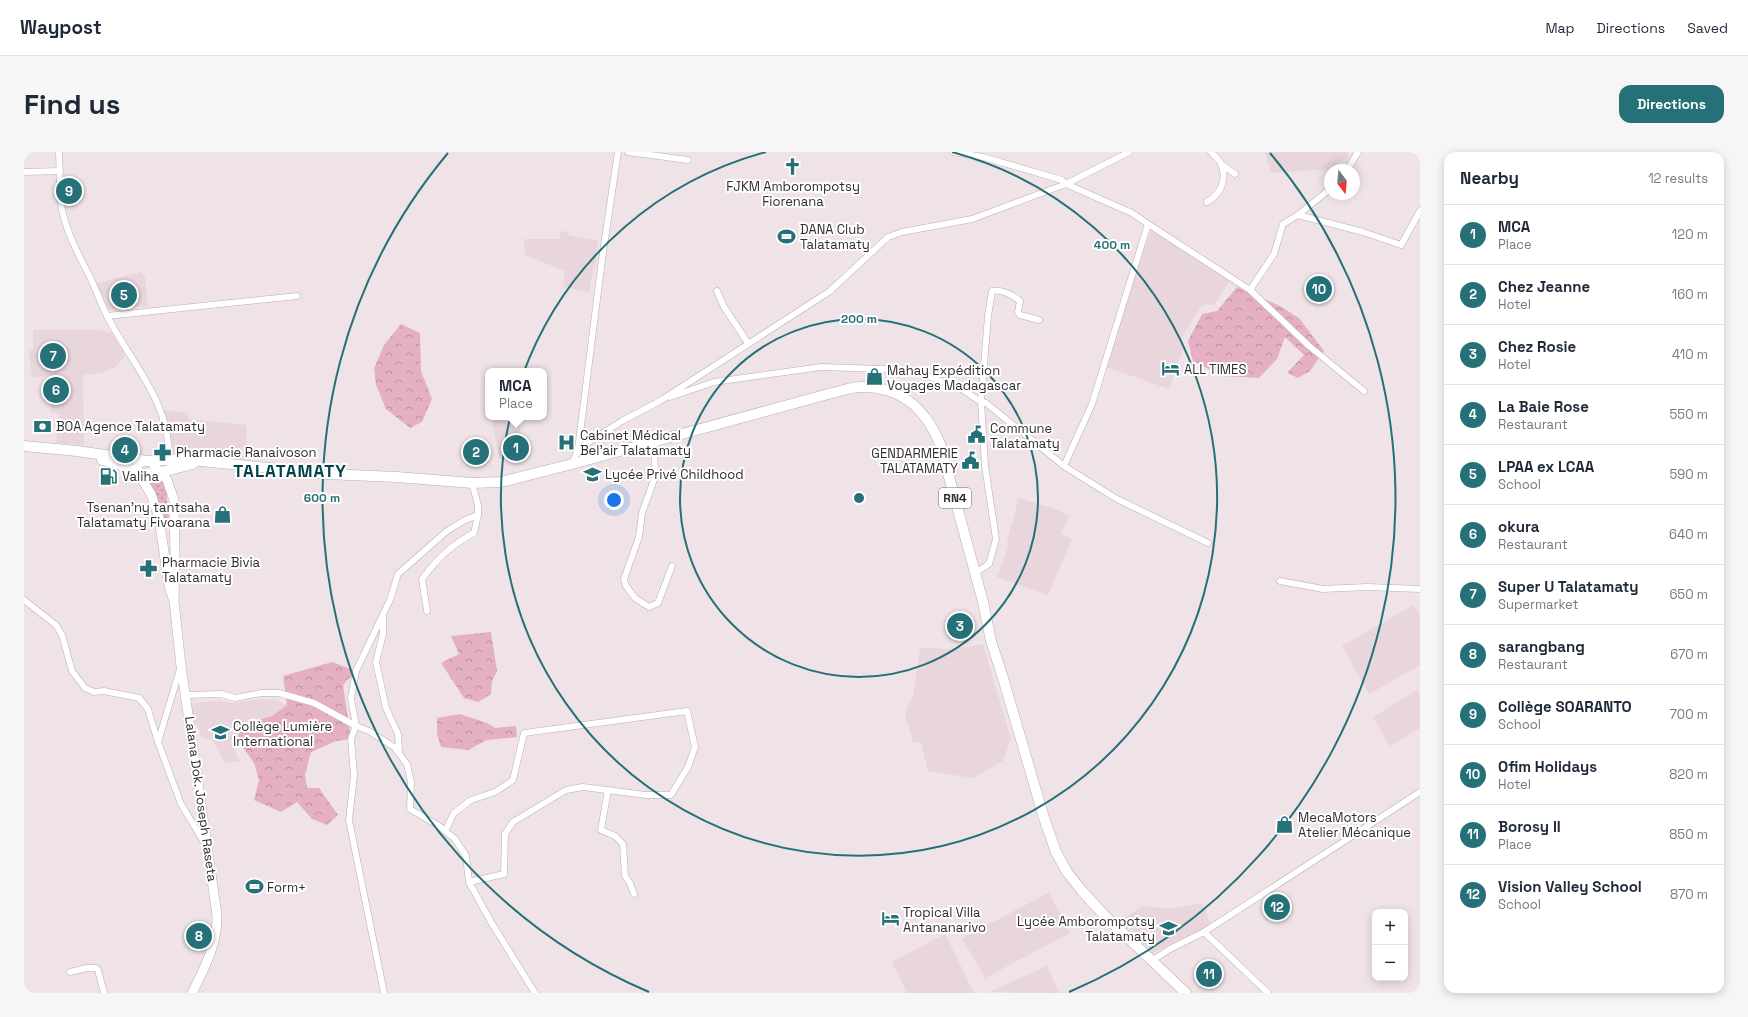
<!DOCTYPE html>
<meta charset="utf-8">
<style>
:root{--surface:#fff;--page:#f6f6f7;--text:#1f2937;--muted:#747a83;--line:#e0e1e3;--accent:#267078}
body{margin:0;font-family:"Space Grotesk",sans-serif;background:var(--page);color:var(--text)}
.controls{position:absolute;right:12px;bottom:12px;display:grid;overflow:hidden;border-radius:8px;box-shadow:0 2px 10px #0003}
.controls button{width:36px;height:36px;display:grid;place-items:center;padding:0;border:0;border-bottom:1px solid var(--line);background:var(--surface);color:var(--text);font:20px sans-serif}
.compass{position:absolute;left:1300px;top:12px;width:36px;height:36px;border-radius:50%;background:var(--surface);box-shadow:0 2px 10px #0003;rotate:164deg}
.you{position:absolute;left:590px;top:348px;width:14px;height:14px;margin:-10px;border:3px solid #fff;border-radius:50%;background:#1a73e8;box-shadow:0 0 0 6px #1a73e833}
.badge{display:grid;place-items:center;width:26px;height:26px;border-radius:50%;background:var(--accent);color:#fff;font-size:13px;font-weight:700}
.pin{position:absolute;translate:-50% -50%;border:2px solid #fff;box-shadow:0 1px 4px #0006}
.popup{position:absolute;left:461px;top:216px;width:62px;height:52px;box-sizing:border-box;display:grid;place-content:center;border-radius:8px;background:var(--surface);filter:drop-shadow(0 1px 3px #0005);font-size:13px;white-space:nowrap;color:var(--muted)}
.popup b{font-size:15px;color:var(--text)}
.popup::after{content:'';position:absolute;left:50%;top:100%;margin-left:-8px;border:8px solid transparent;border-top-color:var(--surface)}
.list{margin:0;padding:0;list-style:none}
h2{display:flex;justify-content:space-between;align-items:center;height:52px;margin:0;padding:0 16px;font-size:17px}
h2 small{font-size:13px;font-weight:400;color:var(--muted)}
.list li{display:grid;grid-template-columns:26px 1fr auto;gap:12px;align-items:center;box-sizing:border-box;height:60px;padding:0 16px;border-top:1px solid var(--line)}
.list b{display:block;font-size:15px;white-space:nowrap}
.list p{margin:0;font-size:13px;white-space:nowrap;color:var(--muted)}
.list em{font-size:13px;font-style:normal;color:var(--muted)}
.map{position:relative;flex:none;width:1396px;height:841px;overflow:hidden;border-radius:12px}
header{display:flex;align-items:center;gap:24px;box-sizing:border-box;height:56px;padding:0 20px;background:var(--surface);border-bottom:1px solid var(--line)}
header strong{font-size:19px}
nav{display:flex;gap:22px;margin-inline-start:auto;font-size:14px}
.intro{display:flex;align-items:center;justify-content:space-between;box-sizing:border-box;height:96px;padding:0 24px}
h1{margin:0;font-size:28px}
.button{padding:10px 18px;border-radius:12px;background:var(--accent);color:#fff;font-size:14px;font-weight:700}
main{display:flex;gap:24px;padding:0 24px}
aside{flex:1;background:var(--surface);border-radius:12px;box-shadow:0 2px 10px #0003}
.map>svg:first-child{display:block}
.built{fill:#e9d5dc}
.forest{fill:url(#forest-crowns)}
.park{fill:url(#park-dots)}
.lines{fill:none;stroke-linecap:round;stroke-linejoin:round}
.minor-casing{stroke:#b9aeb2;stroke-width:7}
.secondary-casing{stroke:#b9aeb2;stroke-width:10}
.primary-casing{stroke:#b9aeb2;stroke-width:11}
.minor{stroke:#fff;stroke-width:6}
.secondary{stroke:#fff;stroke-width:9}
.primary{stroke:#fff;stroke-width:10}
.ring{fill:none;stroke:#267078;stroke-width:2}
.labels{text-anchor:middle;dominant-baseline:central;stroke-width:4;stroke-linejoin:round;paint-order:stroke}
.shield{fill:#fff;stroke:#6f6c6d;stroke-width:1}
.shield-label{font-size:12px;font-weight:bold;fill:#312d2f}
.poi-label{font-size:13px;fill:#312d2f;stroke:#fff;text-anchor:start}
.street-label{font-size:13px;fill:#312d2f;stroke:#fff}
.district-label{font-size:17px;font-weight:bold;letter-spacing:1px;fill:#004249;stroke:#fff}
.centre{fill:#267078;stroke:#fff;stroke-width:2}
.ring-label{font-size:12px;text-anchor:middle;font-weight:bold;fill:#267078;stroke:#fff;stroke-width:4;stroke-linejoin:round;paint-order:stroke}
</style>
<header>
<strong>Waypost</strong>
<nav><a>Map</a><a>Directions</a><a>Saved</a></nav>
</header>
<div class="intro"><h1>Find us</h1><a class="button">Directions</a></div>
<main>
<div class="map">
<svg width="1396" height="841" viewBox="0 0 1396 841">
<defs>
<pattern id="forest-crowns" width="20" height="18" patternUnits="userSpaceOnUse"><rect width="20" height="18" fill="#e5b0c3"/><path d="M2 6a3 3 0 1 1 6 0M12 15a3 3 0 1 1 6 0" fill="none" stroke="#ba909f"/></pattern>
<pattern id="park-dots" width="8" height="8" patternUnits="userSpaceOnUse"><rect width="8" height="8" fill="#e5b0c3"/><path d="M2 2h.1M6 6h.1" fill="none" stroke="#ba909f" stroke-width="1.8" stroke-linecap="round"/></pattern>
</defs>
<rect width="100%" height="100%" fill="#efe3e7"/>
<g class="built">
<polygon points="1241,0 1324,0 1324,5 1305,17 1247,21"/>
<polygon points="1128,77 1207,127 1191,152 1178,153 1158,185 1160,194 1145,237 1079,214"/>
<polygon points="536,79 544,80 545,84 574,88 571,117 569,117 565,140 539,135 541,119 501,103 500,87 536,87"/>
<polygon points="117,120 121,125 124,154 84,158 73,131"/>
<polygon points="9,178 77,178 88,181 101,203 93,214 78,221 59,223 60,293 32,291 35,262 27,260 26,224 8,226 5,199 9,198"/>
<polygon points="137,258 164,261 165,267 222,273 223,313 145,307"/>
<polygon points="481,265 482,270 495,268 499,303 475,307 468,267"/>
<polygon points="995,346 1028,356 1046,364 1037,382 1048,387 1024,443 973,425 984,395 983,389"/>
<polygon points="1390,453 1396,464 1396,513 1345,542 1318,494"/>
<polygon points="959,492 987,587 979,609 949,626 904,619 897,590 889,590 882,566 882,556 889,545 896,496 927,497"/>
<polygon points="1393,538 1396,543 1396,576 1366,594 1349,565"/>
<polygon points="238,547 253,548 263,553 248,564 216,573 218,584 206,590 216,609 201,611 189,589 176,584 176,578 170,570 165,552 195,549 207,551"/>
<polygon points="1025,741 1046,781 961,826 938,786"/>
<polygon points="1178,751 1187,773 1129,801 1099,767 1119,754 1146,757"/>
<polygon points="921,782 950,841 883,841 868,810"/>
<polygon points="1023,814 1035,841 965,840"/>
</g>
<g class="forest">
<polygon points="1213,135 1256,154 1275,166 1300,199 1286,219 1274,226 1263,221 1280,203 1261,185 1253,207 1235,226 1199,224 1169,209 1164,189 1178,162 1193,159"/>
<polygon points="377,172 396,181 397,219 408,247 398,270 386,276 362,257 352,233 350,217 360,193"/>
<polygon points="467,480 473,519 468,529 467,542 454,550 440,546 417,511 435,502 427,484"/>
<polygon points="308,510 332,519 319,533 327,587 312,589 287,600 281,623 283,636 295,636 314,663 303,673 288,667 273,650 257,660 230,648 235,628 230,611 214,588 216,573 248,564 263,553 259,524"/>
<polygon points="436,562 463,571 471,576 492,574 493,585 463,588 444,598 417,595 413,582 413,566"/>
</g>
<polygon class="park" points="141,329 145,368 136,370 123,331"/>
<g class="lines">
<defs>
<g id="minor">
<path d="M35,0C36,19 35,39 38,58C43,81 55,104 66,125C72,138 77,151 83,164C109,214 147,250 145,310"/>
<polyline points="604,0 664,8"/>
<polyline points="929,0 959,5 1038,28 1042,32 1108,61 1124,72 1068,252 1040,314 962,251 957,250 961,314 972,387 965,412 951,421"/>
<polyline points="1197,12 1211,22"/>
<polyline points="1323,18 1334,0"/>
<polyline points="0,20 36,19"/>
<path d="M1183,50C1196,43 1204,27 1197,12C1196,8 1190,4 1187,0"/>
<polyline points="1274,63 1339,80 1377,93 1396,59"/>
<polyline points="1124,72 1226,138 1250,102 1259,72 1274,63 1306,37"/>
<polyline points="1226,138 1285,194 1340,239"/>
<polyline points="693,139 700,155 724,191"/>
<polyline points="83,164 273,144"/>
<polyline points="646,245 690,230 797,215 888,218 938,237 957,250"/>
<path d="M957,250L964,164L968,139C977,137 989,143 996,149L994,160L996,163L1015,168"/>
<polyline points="630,289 631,325 618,361 615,385 600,427 602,434 611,446 625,455 634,451 648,414"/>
<polyline points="554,297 579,100 594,0"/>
<polyline points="548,312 554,297 598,269 636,249 806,139 864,85 878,80 948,67 1042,32 1105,0"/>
<polyline points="1040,314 1093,347 1184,391"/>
<polyline points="1256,429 1299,437 1343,435 1396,437"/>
<polyline points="0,448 32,473 38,483 48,519 61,536 70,540 80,539 115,546 124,557 134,590"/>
<path d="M403,459L398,427C413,407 427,393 450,381L454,363"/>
<polyline points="359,466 359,482 352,510 362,556 374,582 375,600"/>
<polyline points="156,517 134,590 157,652 180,690"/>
<polyline points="162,543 197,542 211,546 237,541 255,541 290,551 332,574 345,579 370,595 383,612 387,630 386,657 415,674 431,687 442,704 445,730 467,770 511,841"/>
<polyline points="584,638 577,678 591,684 599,692 601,724 606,731 610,742"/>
<polyline points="421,679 430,661 447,648 471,640 489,628 500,581 663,559 671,595 664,615 647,643 622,643 559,635 542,638 489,670 481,682 480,722 445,730"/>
<polyline points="1180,780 1244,841"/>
<polyline points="1129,808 1146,797 1180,780 1396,640"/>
<polyline points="46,820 63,816 72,816 74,818 80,841"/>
<polyline points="360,841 325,668 330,623 327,587 332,574 327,546 332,519 366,448 374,422 423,379 441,368 454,363 454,353 448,331"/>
</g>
<path id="secondary" d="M150,449L145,434L135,366L127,342L112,318L114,313L119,309H123L127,310L143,328L150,348L151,404L150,449L157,514L193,763C194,790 180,818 168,841"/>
<g id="primary">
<path d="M0,294L53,299L123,309L158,307L302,322L373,325L448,331L477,330L548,312L808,241C817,239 827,235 836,235C877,234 901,256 916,292L959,450L967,489L979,526L1020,666L1032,700L1043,720L1058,739L1080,763L1162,841"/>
<polyline points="78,308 94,312 119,322 137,320 169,312"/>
</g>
</defs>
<use href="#minor" class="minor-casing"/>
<use href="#secondary" class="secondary-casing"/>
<use href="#primary" class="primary-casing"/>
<use href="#minor" class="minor"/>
<use href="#secondary" class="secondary"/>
<use href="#primary" class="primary"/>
</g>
<g class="ring">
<circle cx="835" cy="346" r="179"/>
<path d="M928 0A358 358 0 1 1 742 0"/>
<path d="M625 840A537 537 0 0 1 424 1M1246 1A537 537 0 0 1 1045 840"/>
</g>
<defs>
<symbol id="church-bare" viewBox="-9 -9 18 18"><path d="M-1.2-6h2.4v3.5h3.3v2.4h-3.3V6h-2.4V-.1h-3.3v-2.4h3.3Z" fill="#267078" stroke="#fff" stroke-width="2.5" paint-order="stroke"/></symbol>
<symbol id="stadium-bare" viewBox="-9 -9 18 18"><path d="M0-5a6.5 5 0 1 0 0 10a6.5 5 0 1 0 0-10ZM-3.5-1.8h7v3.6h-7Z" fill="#267078" stroke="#fff" stroke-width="2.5" paint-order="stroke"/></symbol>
<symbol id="hotel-bare" viewBox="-9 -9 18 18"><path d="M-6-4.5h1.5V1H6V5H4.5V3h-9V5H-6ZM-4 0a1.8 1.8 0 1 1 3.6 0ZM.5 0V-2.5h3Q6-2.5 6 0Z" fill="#267078" stroke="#fff" stroke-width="2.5" paint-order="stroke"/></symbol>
<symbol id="shop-bare" viewBox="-9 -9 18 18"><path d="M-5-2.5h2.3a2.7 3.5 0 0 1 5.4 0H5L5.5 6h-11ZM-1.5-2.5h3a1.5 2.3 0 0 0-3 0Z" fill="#267078" stroke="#fff" stroke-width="2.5" paint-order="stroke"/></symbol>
<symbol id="bank-bare" viewBox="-9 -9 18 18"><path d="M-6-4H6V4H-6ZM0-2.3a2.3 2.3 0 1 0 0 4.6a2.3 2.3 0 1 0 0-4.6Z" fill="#267078" stroke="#fff" stroke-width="2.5" paint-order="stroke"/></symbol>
<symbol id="civic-bare" viewBox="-9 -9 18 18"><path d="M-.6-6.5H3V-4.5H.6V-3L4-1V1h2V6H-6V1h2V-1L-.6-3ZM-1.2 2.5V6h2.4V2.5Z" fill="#267078" stroke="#fff" stroke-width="2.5" paint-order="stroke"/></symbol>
<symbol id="hospital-bare" viewBox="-9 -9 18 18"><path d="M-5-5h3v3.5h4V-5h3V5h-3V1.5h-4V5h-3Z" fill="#267078" stroke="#fff" stroke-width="2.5" paint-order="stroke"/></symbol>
<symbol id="pharmacy-bare" viewBox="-9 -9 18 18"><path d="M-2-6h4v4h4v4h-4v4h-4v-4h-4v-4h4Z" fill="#267078" stroke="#fff" stroke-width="2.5" paint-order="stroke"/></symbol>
<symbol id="school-bare" viewBox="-9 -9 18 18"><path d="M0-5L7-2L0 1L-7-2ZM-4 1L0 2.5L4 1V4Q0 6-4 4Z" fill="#267078" stroke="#fff" stroke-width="2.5" paint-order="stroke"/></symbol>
<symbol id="fuel-bare" viewBox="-9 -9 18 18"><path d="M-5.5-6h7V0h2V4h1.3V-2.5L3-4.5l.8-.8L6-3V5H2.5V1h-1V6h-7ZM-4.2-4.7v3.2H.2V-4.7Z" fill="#267078" stroke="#fff" stroke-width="2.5" paint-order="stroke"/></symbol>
</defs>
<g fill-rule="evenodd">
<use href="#church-bare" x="756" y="2" width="25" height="25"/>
<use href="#stadium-bare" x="750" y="72" width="25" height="25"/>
<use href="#hotel-bare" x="1134" y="204" width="25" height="25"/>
<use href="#shop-bare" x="838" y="212" width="25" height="25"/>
<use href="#bank-bare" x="6" y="262" width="25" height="25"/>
<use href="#civic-bare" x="940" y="270" width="25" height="25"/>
<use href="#hospital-bare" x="530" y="278" width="25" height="25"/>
<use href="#pharmacy-bare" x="126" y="288" width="25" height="25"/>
<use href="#civic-bare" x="934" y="296" width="25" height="25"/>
<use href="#school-bare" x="556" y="310" width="25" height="25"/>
<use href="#fuel-bare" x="72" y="312" width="25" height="25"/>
<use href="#shop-bare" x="186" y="350" width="25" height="25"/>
<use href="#pharmacy-bare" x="112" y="404" width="25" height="25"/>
<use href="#school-bare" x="184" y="568" width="25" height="25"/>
<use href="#shop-bare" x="1248" y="660" width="25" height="25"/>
<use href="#stadium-bare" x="218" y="722" width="25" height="25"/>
<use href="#hotel-bare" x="854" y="754" width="25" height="25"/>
<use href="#school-bare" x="1132" y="764" width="25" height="25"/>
</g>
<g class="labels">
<rect class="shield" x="915" y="336" width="32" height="20" rx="3"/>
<g class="shield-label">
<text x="931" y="346">RN4</text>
</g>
<g class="poi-label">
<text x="769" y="34" text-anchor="middle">FJKM Amborompotsy<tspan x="769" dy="15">Fiorenana</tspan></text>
<text x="776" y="77">DANA Club<tspan x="776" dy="15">Talatamaty</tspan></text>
<text x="1160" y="217">ALL TIMES</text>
<text x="863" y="218">Mahay Expédition<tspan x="863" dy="15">Voyages Madagascar</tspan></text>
<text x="32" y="274">BOA Agence Talatamaty</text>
<text x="966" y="276">Commune<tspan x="966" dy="15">Talatamaty</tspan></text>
<text x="556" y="283">Cabinet Médical<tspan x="556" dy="15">Bel'air Talatamaty</tspan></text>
<text x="152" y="300">Pharmacie Ranaivoson</text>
<text x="934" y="301" text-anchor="end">GENDARMERIE<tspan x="934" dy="15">TALATAMATY</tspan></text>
<text x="581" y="322">Lycée Privé Childhood</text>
<text x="98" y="324">Valiha</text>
<text x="186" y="355" text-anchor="end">Tsenan'ny tantsaha<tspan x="186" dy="15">Talatamaty Fivoarana</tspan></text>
<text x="138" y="410">Pharmacie Bivia<tspan x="138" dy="15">Talatamaty</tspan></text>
<text x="209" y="574">Collège Lumière<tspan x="209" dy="15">International</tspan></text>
<text x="1274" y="665">MecaMotors<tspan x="1274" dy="15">Atelier Mécanique</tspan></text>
<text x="243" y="735">Form+</text>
<text x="879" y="760">Tropical Villa<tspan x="879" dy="15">Antananarivo</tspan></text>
<text x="1131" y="769" text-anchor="end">Lycée Amborompotsy<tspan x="1131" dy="15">Talatamaty</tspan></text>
</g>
<g class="street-label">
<text transform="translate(177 647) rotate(82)">Lalana Dok. Joseph Raseta</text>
</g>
<g class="district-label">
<text x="266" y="319">TALATAMATY</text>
</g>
</g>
<circle cx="835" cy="346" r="6" class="centre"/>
<g class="ring-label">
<text x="1088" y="97">400 m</text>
<text x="835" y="171">200 m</text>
<text x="298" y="350">600 m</text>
</g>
</svg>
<div class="controls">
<button>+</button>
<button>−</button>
</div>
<svg class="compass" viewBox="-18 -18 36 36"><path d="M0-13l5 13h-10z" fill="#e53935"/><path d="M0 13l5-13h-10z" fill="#747a83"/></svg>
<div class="you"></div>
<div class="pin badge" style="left:492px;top:296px">1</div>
<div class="popup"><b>MCA</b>Place</div>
<div class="pin badge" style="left:452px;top:300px">2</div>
<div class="pin badge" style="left:936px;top:474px">3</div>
<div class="pin badge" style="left:101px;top:298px">4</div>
<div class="pin badge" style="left:100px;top:143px">5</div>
<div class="pin badge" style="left:32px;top:238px">6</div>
<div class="pin badge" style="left:29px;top:204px">7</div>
<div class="pin badge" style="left:175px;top:784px">8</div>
<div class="pin badge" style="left:45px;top:39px">9</div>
<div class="pin badge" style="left:1295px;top:137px">10</div>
<div class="pin badge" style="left:1185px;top:822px">11</div>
<div class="pin badge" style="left:1253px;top:755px">12</div>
</div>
<aside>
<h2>Nearby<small>12 results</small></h2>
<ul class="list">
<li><span class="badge">1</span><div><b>MCA</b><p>Place</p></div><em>120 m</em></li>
<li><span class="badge">2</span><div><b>Chez Jeanne</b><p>Hotel</p></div><em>160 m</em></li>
<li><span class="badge">3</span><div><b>Chez Rosie</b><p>Hotel</p></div><em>410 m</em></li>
<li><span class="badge">4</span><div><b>La Baie Rose</b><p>Restaurant</p></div><em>550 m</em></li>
<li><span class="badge">5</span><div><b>LPAA ex LCAA</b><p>School</p></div><em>590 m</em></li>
<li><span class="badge">6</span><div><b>okura</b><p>Restaurant</p></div><em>640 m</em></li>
<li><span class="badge">7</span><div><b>Super U Talatamaty</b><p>Supermarket</p></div><em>650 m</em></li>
<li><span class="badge">8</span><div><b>sarangbang</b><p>Restaurant</p></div><em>670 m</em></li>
<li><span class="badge">9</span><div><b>Collège SOARANTO</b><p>School</p></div><em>700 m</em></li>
<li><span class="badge">10</span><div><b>Ofim Holidays</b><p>Hotel</p></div><em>820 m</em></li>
<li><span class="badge">11</span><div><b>Borosy II</b><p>Place</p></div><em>850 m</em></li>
<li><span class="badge">12</span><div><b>Vision Valley School</b><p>School</p></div><em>870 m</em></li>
</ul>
</aside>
</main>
